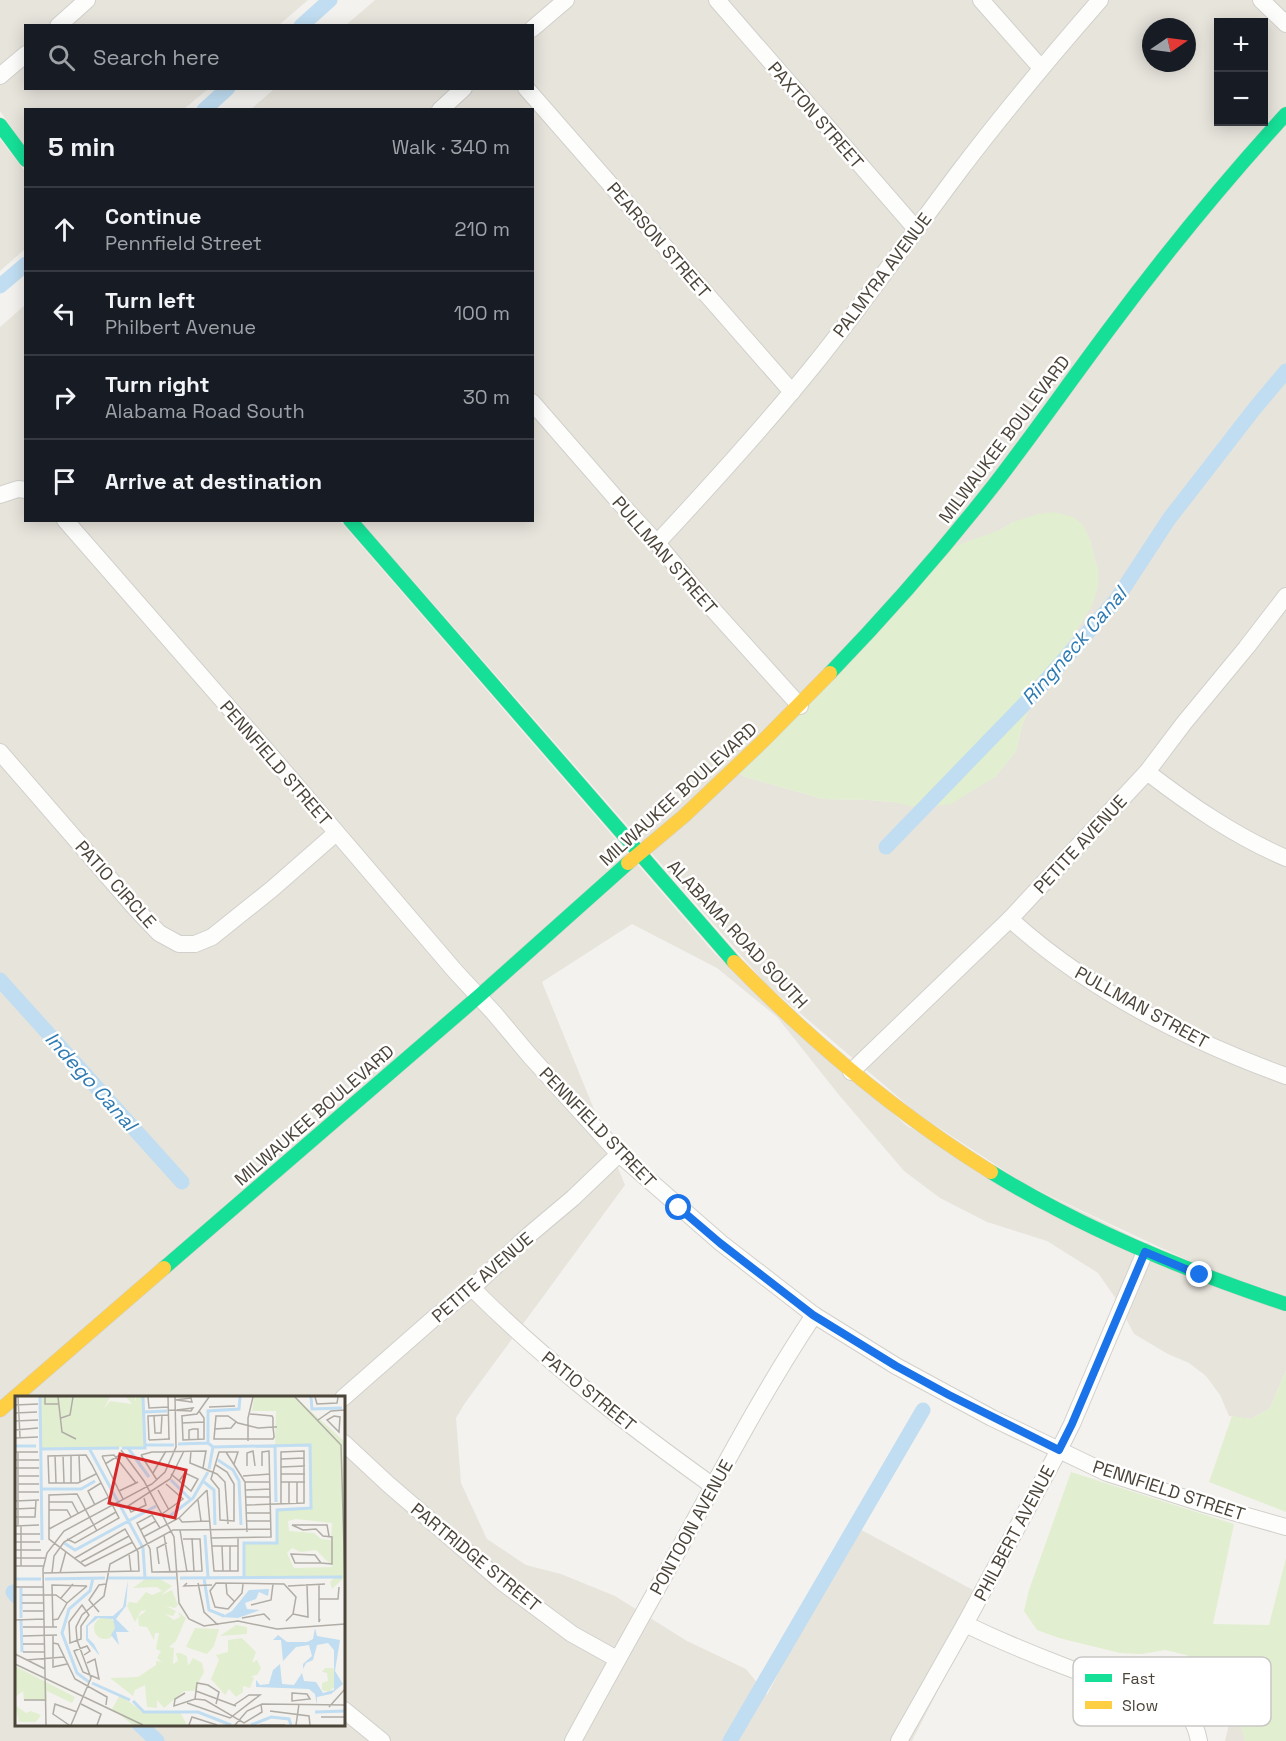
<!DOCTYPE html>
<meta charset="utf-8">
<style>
:root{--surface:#171b24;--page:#20242c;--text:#f1f3f6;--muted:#9ea1a6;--line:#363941}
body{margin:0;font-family:"Space Grotesk",sans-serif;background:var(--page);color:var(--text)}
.controls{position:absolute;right:18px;top:18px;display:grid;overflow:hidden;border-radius:0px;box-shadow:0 3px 15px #0003}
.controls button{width:54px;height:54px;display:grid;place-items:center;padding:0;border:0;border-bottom:2px solid var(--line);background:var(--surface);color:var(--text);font:30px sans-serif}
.compass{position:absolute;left:1142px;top:18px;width:54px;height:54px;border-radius:50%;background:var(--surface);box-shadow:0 3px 15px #0003;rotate:77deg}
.stop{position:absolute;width:18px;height:18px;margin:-14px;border:4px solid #1a73e8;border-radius:50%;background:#fff}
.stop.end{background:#1a73e8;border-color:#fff;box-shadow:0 2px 6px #0008}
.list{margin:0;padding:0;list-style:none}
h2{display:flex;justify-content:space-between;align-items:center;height:78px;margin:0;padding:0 24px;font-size:26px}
h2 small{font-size:20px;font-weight:400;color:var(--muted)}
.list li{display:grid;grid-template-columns:39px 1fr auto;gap:18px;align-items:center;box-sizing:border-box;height:84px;padding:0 24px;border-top:2px solid var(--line)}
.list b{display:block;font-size:22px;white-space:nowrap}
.list p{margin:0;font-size:20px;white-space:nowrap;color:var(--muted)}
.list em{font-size:20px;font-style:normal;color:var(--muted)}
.icon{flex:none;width:33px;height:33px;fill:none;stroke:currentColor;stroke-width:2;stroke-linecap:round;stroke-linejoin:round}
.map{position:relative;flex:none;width:1286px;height:1741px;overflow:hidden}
.search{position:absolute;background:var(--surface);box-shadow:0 3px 15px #0003;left:24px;top:24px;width:510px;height:66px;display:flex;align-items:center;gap:15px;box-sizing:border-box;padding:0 21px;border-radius:0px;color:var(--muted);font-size:22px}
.panel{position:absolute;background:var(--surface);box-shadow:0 3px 15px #0003;left:24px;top:108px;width:510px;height:414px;border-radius:0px}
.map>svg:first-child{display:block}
.residential{fill:#e7e4dc;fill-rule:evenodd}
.green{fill:#e1eecf}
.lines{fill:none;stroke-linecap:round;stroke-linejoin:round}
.canal{stroke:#c0ddf1;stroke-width:15}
.street-casing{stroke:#d2d0cb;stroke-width:18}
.fast-casing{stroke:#d3cfc5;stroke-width:15}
.slow-casing{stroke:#d3cfc5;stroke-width:15}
.street{stroke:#fdfdfc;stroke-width:16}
.fast{stroke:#16e098;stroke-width:14}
.slow{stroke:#ffcf43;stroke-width:14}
.route{stroke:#1a73e8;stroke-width:8}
.labels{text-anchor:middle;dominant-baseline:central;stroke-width:5;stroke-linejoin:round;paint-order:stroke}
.street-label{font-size:18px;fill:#4b4439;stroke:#fff}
.water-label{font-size:20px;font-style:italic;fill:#2e7ab2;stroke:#fff}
.inset-river{fill:none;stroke:#c0ddf1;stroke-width:3}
.inset-road{fill:none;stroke:#b0aca6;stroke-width:1.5}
.view{fill:#d62828;fill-opacity:0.15;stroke:#d62828;stroke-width:3}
.inset-edge{fill:none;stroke:#4b4439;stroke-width:3}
.key{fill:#fff;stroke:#c9c7c4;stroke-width:1.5}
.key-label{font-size:16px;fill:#4b4439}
</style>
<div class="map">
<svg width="1286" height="1741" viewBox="0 0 1286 1741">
<rect width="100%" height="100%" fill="#f4f2ee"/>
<g class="residential">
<polygon points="0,0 308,0 279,25 26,26 26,88 208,89 184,109 26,110 25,147 0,111"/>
<path d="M375,0H1286V1296L1204,1268L1025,1184L918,1114L766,984L361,521L532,520V110H250L274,89L532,88V26L346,25ZM1218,22H1264V122H1218ZM1151,27H1187V63H1151ZM1013,522L1090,540L1098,571V585L1092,604L1073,636L1058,656L1030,705L1021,729L1016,751L995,777L893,802L868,800L823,799L745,777L735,770L1000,530Z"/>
<polygon points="0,139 26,173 25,249 0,271"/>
<path d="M25,305L26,520L340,521L715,954L907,1126L1286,1312V1371L1270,1408L1251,1419L1229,1416L1220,1395L1206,1376L1189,1363L1168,1354L1134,1334L1114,1296L1098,1273L1047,1241L987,1222L940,1198L904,1171L839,1095L777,1017L717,968L632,924L542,982L625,1185L465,1403L456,1418L461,1483L487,1539L526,1565L561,1574L615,1596L687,1641L746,1669L767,1695L854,1526L986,1597L912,1741H0V327ZM16,1398H344V1724H16Z"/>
<polygon points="1234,1703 1241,1724 1245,1741 1225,1741"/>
</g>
<g class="green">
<polygon points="1054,512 1073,517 1083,525 1090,540 1098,571 1098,585 1093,604 1073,636 1058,656 1030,705 1021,729 1016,751 995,777 951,804 919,808 893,802 868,800 823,799 745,777 735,770 946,549 1000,530 1013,522 1038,514"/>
<polygon points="1286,1371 1286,1512 1209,1482 1232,1416 1251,1419 1270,1408"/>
<polygon points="1071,1472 1234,1524 1213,1624 1269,1625 1286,1558 1286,1741 1245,1741 1234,1703 1216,1685 1206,1666 1186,1655 1165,1650 1142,1654 1120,1653 1059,1638 1037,1630 1024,1611 1029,1590"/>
</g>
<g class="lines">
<g class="canal">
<polyline points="301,26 330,0"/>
<polyline points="204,110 228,88"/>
<polyline points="0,286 26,264"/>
<polyline points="886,847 1034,694 1116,600 1169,519 1255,408 1286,371"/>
<polyline points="0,980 182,1182"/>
<polyline points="13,1592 16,1596"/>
<polyline points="139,1724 157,1741"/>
<polyline points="730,1741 923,1410"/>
</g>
<defs>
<g id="street">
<polyline points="717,0 916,229"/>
<polyline points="981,0 1041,68"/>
<polyline points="1261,0 1286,24"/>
<polyline points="58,26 87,0"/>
<polyline points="532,29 566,0"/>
<polyline points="0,76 26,54"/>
<polyline points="526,88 792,392"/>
<polyline points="440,110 464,88"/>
<polyline points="532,402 620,503 657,543 699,594 800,706"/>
<polyline points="0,495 18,489 26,490"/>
<polyline points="65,520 266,750 455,971 494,1013 530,1056 619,1154 721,1243 814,1315 896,1366 992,1418 1107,1473 1201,1503 1286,1527"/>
<path d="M657,543C711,485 764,427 814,365C865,302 912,234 961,169C1005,111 1052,55 1100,0"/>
<polyline points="0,752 137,910 159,933 179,944 195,944 212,937 272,889 336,833"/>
<path d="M1147,772C1190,805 1235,836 1286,858"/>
<path d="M1010,919C1088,990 1187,1040 1286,1076"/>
<polyline points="851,1072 1010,919 1147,772 1184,723 1246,648 1286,596"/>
<path d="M472,1288C546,1362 628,1425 713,1486"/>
<polyline points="343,1398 433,1319 472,1288 529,1235 573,1198 619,1154"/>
<polyline points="344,1443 388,1484 502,1582 572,1634 617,1659"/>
<path d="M965,1624C1031,1656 1100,1680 1169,1703C1188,1712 1195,1720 1199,1741"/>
<polyline points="344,1710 382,1741"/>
<path d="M573,1741C608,1676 644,1613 679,1549C722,1470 764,1390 814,1315"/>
<polyline points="899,1741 965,1624 1059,1450 1072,1424 1145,1252"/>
</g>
<g id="fast">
<polyline points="0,125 26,160"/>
<polyline points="350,520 734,962"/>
<path d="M830,673C888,613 943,550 994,485C1034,433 1071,380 1110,328C1165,254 1224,182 1286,114"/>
<path d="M991,1172C1083,1229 1183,1270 1286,1304"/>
<polyline points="164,1268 479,996 628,863"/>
</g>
<g id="slow">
<polyline points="628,863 684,816 763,741 830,673"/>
<path d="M734,962C812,1042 896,1113 991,1172"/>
<polyline points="0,1410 164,1268"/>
</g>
</defs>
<use href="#street" class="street-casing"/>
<use href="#fast" class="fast-casing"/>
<use href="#slow" class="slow-casing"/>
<use href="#street" class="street"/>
<use href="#fast" class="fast"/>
<use href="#slow" class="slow"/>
</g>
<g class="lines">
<polyline class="route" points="679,1208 720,1243 813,1315 896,1366 949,1395 1059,1450 1072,1424 1145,1252 1200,1275"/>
</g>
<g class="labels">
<g class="street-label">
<text transform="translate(816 115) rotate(49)">PAXTON STREET</text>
<text transform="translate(659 240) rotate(49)">PEARSON STREET</text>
<text transform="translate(882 275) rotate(-53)">PALMYRA AVENUE</text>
<text transform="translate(1004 439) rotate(-53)">MILWAUKEE BOULEVARD</text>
<text transform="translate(665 555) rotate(49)">PULLMAN STREET</text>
<text transform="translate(276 763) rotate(49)">PENNFIELD STREET</text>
<text transform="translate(678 794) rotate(-42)">MILWAUKEE BOULEVARD</text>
<text transform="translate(1080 844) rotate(-47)">PETITE AVENUE</text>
<text transform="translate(116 884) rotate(48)">PATIO CIRCLE</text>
<text transform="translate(738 934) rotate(47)">ALABAMA ROAD SOUTH</text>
<text transform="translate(1142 1007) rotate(29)">PULLMAN STREET</text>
<text transform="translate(314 1115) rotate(-41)">MILWAUKEE BOULEVARD</text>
<text transform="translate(598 1127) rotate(46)">PENNFIELD STREET</text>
<text transform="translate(482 1277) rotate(-41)">PETITE AVENUE</text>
<text transform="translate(589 1391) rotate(39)">PATIO STREET</text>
<text transform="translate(1169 1490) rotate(18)">PENNFIELD STREET</text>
<text transform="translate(691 1527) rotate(-61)">PONTOON AVENUE</text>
<text transform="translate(1014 1533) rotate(-62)">PHILBERT AVENUE</text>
<text transform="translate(476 1557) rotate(39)">PARTRIDGE STREET</text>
</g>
<g class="water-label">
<text transform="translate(1074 646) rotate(-49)">Ringneck Canal</text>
<text transform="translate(91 1081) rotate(48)">Indego Canal</text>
</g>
</g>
<g transform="translate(15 1396)">
<rect width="330" height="330" fill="#f4f2ee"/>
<path d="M25,1H95L89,13L95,5L117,8L111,1H120L121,7V1H128L130,51L26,52ZM239,1H280L330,46V181L317,193L315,186L321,180L229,181L230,148L263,147V114L296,113V49H260L261,15H237ZM281,123L317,127L316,144L306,143L299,137L274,135L273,125ZM277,152L286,156L301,154L318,171L279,172L272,157ZM130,183H145L157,190L146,199L157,194L163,209L160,212L151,210L161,215L158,220L150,218L159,224L165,221L163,216L171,222L161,245L154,251L159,252L158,268L163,265L161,257H165L172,260L173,270L178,262L187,267L189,276L179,295H169L149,312L142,304V312L132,311L130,289L120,294L118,300L95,282L123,281L141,269V265L147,266L142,262L146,255L141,253L144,237H140L139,244L132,231L124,230L123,221L132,214L126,215L120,226L112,210L114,206L122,207L131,196L137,199L147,195L142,191L118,192ZM79 232a11 11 0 1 1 22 0a11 11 0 1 1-22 0ZM221,229L232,231V238L205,240ZM180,232L204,233L199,250L192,258L171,251ZM227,242L241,256L237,267L242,264L246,272L242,279L236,280L239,282L235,292L228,290V296L221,301L214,293L210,299L196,283L204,264L201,259L213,256V244ZM0,270L60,301L57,307L32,295V305L9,304L8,295L0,301ZM310,272H318L320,278V290L314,296L307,294V287L313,285L312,277L307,276ZM105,299L128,316H165L172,329H118L97,313ZM0,309L11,317L16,315L26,319L21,326H4Z" fill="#e1eecf" fill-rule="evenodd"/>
<path d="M113,184L111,210L101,223L114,236H101L104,249L96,239L100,232L98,223L83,222L73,230V242L79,248L84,258V259L71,244V230L80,220H98L108,211ZM254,193L253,200L244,196L241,203L230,207L232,213L245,214L223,222L206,221L217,215L234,194ZM300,232L302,240L325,244L320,275L328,288L316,298L302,301V309L300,298L294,293L241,291V284L245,289L254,288L258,274L265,268L267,288L279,289L287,277L289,285L301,286L308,297L319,294V254L313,247L302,249L298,264L291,267L288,273V268L297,260L294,249L281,251L268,265L266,244H258L263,239L272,246H292L298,243Z" fill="#c0ddf1"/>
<path class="inset-river" d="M25,1L27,144M296,1L297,13L327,12M129,16L152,15M193,47L198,51L295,49L296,112L262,114V147H229V182M163,48L193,47V15L224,13L225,1M130,49H159M0,50H21M260,50L261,106M74,52L128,152L130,182M107,52H130L128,1M113,52L134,81M25,53L104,52M203,64L218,74L224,85L226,129M194,73L198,51M156,84L176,104M189,86L199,94L200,129M26,93H66L80,85M155,120L178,102L193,76M190,139L193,181M49,147L60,154L141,110M93,182H161M165,182L327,181M189,182L194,214L209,220M0,183H26M30,183L90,182M6,192V222M6,224L7,256M74,286L62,277L47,237L54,213L75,195L78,182M77,287L115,304M118,305L129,316H183L216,329M300,316L330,315M236,329L256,321L274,323L276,329"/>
<path class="inset-road" d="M3,1L5,41M30,1V8H43M43,1L47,36L61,43M133,1L134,12L153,11M153,1L154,43M280,1L326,49L330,186M300,1L302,8L322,7L323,1M160,4L176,2L177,6L162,4M0,9L23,8M194,11L220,10M153,14L176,15L178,12L162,14M0,17L22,16M235,18L257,20L258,22V31L259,40V41L258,43H199L201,20H213L223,27L243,32H244L258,31H262M139,20L140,37H146L147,19M166,20L182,18L194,1M167,20L168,44L189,43V22L184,15M319,20L325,21L324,36L312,24ZM46,22L55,19L58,1M303,24L316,15L330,14M0,25L23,24M167,27L189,26M199,33L216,32L221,26M0,34L23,32M0,42L23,41M134,44L133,20L153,19M134,44L155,43M174,44V34L178,33H183V43M233,45V22L238,1M106,54L129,85L159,141L164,207L174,223L189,230L223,225L262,233L330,228M176,55L175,67L202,78L210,86L213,128M0,56H23M3,56V130M211,56L230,86L232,136M40,59L41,87M48,59L49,87M56,59V87M64,59L65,86M126,59L137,56L191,55L188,72M126,59L142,84M87,60L108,103M87,60L99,59L121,87M266,63L289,62M0,64H24M90,68L108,57M201,69L212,76L219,88V125L205,124L204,93L196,83L204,56H223L219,68M232,70V57L238,55L240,70M266,71L290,70M0,72H24M138,77L151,55M156,78L176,95L183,83L170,77L164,85M266,78H290M3,80H24M228,80L255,78M230,86H255M266,86H290M274,86V108M282,86V108M3,88H24M143,94L154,114M192,94L199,175H223V142M231,94L255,93M104,95L123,86M3,96H24M231,101H255M129,102L131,109L116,116L113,110L155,83L169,55M183,104L186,125M0,105L24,104M34,106H57L63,117M80,109L73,95L86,87M231,109L289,107V55L266,56V108M0,113L21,112M34,114H52L56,121M232,117H256M147,118L168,103L151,88M0,121H20L21,104M164,122L167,126L194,125M232,125H256M0,130L24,129M6,130V170M145,132L137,119L122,127L135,153L137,176L187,175L185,143H168M34,133L94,101M125,134L141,125M165,134L172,176M82,135L62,98L34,99V143L70,170L118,146M0,138H25M149,139L155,176M128,141L164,122L192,94M177,142L179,176M196,142L256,141L254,55L247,56V70M52,143L60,147L104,122L77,69L71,59L33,60L34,87H63L81,78M0,146H25M197,150H223M207,150L208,175M215,150V175M0,154H26M114,157L116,176M0,162H30M66,166L114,140M306,167H280L276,158L300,159L306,167L317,168V141L308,140L301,133L288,134L277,129H312L314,140M144,168L142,152L152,147M0,170H29M29,177L124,175L123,156L110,133L60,162M37,177L39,160L49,146L101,116M45,177L51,155M172,187L169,190L197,189M183,187L189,216L203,229M211,187L212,198L219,205M228,188L227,197L213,213L200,211L195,195L201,187L269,188L281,201L278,218L271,225M304,188V226L305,223M273,190L310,188M0,191H29M7,199H41L52,207M46,202L58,188M304,203H323L324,191M7,207H29M67,209L74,219L66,230V243L55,247L54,226ZM236,209L256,204L258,188M8,215H29M84,216L74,204L84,189L91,188M278,218L293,221L292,188M227,222L249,218L255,224M0,224L29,223M37,224L43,223L52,207L72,190M8,231H42M38,231L37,189L72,190M38,239V271L52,268M8,240L42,239M38,247L43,248L60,283L92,301L91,309M8,248H29M8,256H30M0,258L30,273M69,259L75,255L72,250L59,255L68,276L84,283L80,263L72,267M11,264L49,261M0,268L128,329M181,295L221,310M170,297L160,303L159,310L180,303L190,304L229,327L247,316L246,308M277,297L292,298L295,303L277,305ZM180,303L182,287L193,289L204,296L201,308M9,304H30M172,307L215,322L245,299H234L219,309M66,308L86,318L82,329M314,311L330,293M255,315L294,320L295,329M306,321H330M31,329L28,173L32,157L49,135L137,88L150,76L161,51L160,1M54,329L38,318L40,308L62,316M56,329L76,282L62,244L61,231L67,219L89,200L95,168L158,134L256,133M174,329L177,321L202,329M220,329L232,315L247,308L330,309M245,329H270M281,329L284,308"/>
<path class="view" d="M105,58L171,74L160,122L94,107Z"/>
<rect width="330" height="330" class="inset-edge"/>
</g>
<rect x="1073" y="1657" width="198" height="69" rx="9" class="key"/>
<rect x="1085" y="1674" width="27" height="8" fill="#16e098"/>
<rect x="1085" y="1701" width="27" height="8" fill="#ffcf43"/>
<g class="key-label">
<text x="1122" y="1684">Fast</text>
<text x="1122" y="1711">Slow</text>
</g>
</svg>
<div class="controls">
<button>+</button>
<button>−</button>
</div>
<svg class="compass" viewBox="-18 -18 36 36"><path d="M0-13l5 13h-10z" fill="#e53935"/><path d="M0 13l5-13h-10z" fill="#9ea1a6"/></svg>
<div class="stop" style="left:679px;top:1208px"></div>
<div class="stop end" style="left:1200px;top:1275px"></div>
<div class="search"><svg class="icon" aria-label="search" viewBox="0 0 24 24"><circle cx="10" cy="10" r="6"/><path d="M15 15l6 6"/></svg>Search here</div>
<section class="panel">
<h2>5 min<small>Walk · 340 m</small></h2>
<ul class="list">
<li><svg class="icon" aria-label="ahead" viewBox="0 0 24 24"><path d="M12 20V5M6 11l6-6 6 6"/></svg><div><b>Continue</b><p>Pennfield Street</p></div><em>210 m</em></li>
<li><svg class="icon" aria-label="left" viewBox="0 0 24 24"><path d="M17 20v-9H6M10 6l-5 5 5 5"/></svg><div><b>Turn left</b><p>Philbert Avenue</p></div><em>100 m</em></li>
<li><svg class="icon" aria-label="right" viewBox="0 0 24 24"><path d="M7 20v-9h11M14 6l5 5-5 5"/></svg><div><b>Turn right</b><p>Alabama Road South</p></div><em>30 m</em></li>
<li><svg class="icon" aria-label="arrive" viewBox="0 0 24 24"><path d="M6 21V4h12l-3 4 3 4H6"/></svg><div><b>Arrive at destination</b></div></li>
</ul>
</section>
</div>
